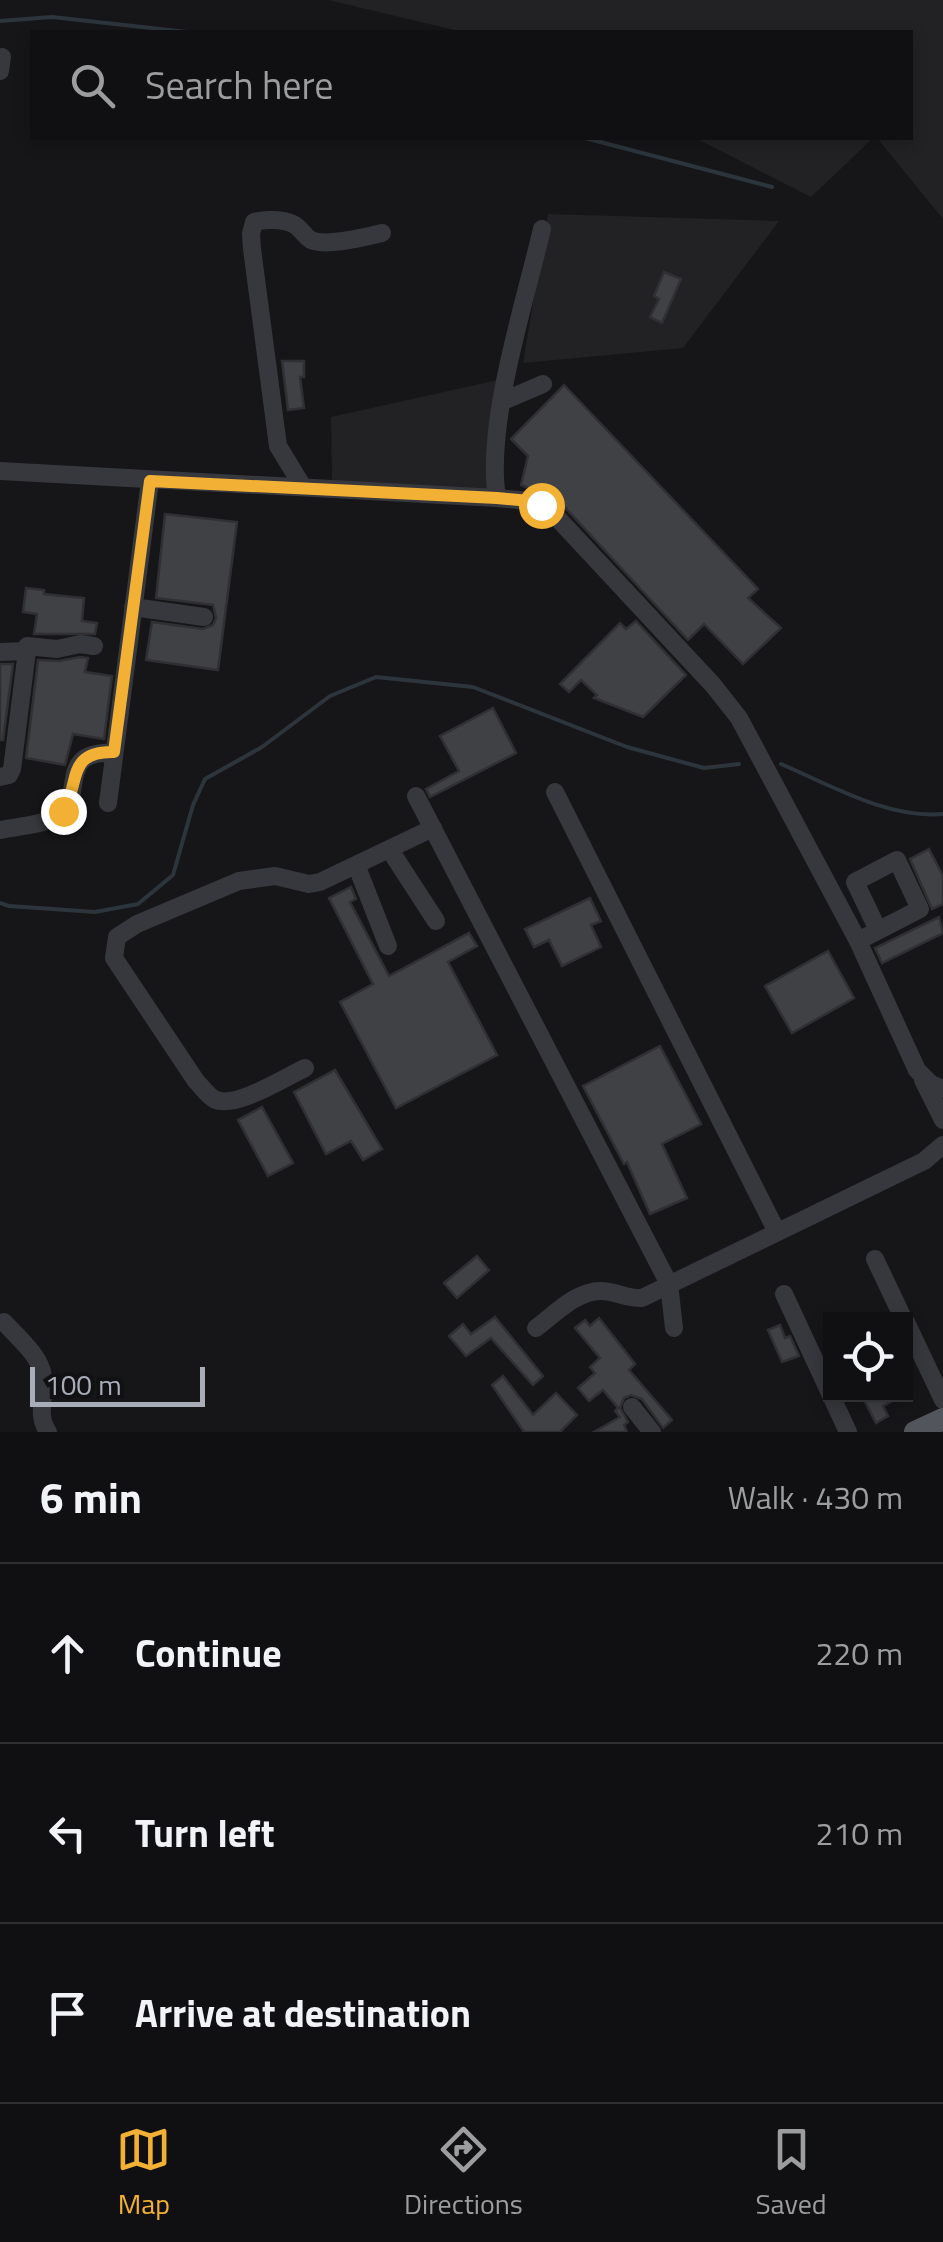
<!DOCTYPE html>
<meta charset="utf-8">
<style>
:root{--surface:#101012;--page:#19191b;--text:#f1f3f6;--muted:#9c9d9f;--line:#303032;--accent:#f2b134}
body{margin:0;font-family:"Titillium Web",sans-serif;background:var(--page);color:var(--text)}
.controls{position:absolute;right:30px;bottom:30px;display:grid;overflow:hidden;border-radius:0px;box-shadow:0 5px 15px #0003}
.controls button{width:90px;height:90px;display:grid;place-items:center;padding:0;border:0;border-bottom:2px solid var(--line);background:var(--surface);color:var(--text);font:50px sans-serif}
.scale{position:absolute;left:30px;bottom:25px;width:175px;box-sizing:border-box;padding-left:10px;border:5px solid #a8adb8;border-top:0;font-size:28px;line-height:35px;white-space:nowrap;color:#a8adb8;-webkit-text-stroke:8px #111113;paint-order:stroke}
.stop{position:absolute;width:30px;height:30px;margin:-22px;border:8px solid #f2b134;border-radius:50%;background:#fff}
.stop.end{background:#f2b134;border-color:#fff;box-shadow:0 2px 10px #0008}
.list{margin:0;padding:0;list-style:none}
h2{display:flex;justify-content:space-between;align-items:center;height:130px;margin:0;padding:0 40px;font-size:42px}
h2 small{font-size:32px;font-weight:400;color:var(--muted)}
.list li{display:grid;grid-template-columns:65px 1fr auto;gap:30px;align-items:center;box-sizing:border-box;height:180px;padding:0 40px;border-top:2px solid var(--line)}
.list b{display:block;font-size:38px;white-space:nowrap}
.list em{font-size:32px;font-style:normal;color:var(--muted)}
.icon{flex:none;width:55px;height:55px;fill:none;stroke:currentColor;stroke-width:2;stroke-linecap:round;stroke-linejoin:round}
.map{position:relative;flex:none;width:943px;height:1432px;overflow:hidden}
.search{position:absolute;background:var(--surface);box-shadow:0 5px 15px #0003;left:30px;right:30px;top:30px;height:110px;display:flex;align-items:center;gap:25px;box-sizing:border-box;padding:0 35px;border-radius:0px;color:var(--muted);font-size:38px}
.sheet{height:670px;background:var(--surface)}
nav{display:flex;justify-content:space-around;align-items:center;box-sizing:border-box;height:140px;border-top:2px solid var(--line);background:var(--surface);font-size:28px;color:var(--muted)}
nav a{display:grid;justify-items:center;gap:5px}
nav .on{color:var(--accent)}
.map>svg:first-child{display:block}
.built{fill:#222225}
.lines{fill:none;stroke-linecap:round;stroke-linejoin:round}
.stream{stroke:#2c353c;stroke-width:4}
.building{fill:#404145;stroke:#303034;stroke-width:2.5}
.minor{stroke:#37383d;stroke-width:18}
.major{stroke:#53555c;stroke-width:22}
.route{stroke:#f2b134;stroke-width:12}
</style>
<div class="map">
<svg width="943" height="1432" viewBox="0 0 943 1432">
<rect width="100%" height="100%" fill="#161618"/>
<g class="built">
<polygon points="328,0 943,0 943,219 877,138 910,138 910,32 463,32"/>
<polygon points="695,138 873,138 811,197"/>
<polygon points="548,214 779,221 683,348 523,363"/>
<polygon points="498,380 499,490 332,481 331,417"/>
</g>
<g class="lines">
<g class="stream">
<polyline points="0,21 52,17 187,32"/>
<polyline points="585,138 772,187"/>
<path d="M781,764C830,785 888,819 943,814"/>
<polyline points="0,903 9,906 95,912 138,904 173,875 193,805 205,779 262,747 330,696 376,677 473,687 627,747 704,768 739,764"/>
</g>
</g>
<g class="building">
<polygon points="664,272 681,279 662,323 650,317 659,299 654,296"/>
<polygon points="282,361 304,361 304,377 300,377 304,408 288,410"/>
<polygon points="564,385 758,589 748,598 781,628 743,664 704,624 688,640 559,501 521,485 528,456 511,439"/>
<polygon points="165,514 237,522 218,670 146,660 152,622 203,629 213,625 216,618 213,605 156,598"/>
<polygon points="26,588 44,590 44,594 84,598 82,621 97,623 95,634 34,634 37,614 23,612"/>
<polygon points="636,621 686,675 643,717 594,698 597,695 581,680 569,692 560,684 620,623 626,629"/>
<polygon points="80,657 88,658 85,672 112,676 104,739 73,734 65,765 26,758 38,660 59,661"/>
<polygon points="0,664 13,664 3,740 0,740"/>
<polygon points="493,708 516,753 430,797 426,789 459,771 440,736"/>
<polygon points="929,849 943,876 943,904 932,909 910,859"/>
<polygon points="351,887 356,899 350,902 389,976 469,933 477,946 448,962 497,1055 396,1108 340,1002 373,984 329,898"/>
<polygon points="590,898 601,921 591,925 601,947 562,966 549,940 534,947 525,929"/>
<polygon points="939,917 943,933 882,963 875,948"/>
<polygon points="828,951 854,998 792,1033 765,986"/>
<polygon points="660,1046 701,1124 662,1144 687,1198 650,1214 627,1162 624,1164 583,1086"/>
<polygon points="335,1070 382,1149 363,1160 351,1141 326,1154 294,1092"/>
<polygon points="262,1107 293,1163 268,1176 238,1120"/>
<polygon points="477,1256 489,1270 457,1298 444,1283"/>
<polygon points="495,1317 543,1376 533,1385 491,1338 466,1356 449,1336 463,1324 471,1334"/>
<polygon points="599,1318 635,1364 629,1370 672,1420 663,1428 642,1399 631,1395 624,1398 620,1408 628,1422 624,1425 627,1432 594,1432 620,1417 615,1411 618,1408 603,1390 589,1401 578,1388 595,1373 590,1367 600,1358 575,1328 585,1320 590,1326"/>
<polygon points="780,1325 785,1338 790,1336 799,1356 782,1362 768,1330"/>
<polygon points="503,1376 533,1415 556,1393 577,1415 560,1432 524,1432 492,1385"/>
<polygon points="861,1394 905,1394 883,1406 888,1416 876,1423"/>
</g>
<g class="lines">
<g class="minor">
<polyline points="0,71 2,57"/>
<polyline points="501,402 543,384"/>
<polyline points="0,471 497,498 530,501 550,510 713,685 739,718 858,941 917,1070 931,1084 943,1089"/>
<path d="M303,487L278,446L252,249L251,234L254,222C264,219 283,219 293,224C300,227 304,236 311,240C327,247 365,237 382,233"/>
<path d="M497,498C485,425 525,302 542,229"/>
<polyline points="133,607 204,617"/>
<polyline points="0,652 27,651 27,646 57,649 80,644 94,646"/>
<polyline points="0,777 9,775 12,769 27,651"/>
<polyline points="555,792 776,1230"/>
<polyline points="416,796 669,1284 674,1328"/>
<polyline points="108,803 150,481"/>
<path d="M0,830C18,826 49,825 63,812C83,792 58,750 114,753"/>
<polyline points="390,850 436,921"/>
<polyline points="357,867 388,946"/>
<polyline points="858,941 920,909 897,860 855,882 878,930"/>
<path d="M305,1068C284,1078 234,1110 214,1099C207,1095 202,1087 196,1081L114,958L117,937L137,924L239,881L275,876L309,884L320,882L433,828"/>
<polyline points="923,1080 943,1120"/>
<polyline points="875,1259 904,1320"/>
<polyline points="784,1294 848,1432"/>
<path d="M4,1322C17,1337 40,1355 43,1376C47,1396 35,1413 48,1432"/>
<polyline points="906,1322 943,1400"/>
<path d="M536,1328C555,1314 576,1291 601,1291C615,1291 628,1299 642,1298L924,1161L943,1145"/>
<polyline points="632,1407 652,1432"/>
</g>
<polyline class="major" points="915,1432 943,1419"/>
</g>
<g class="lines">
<path class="route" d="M63,811C81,784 65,751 114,752L150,481L497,498L530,501L541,505"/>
</g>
</svg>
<div class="controls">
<button><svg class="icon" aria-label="locate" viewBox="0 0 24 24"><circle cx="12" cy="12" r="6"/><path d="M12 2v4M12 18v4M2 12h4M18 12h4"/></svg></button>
</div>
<div class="scale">100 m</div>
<div class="stop" style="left:541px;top:505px"></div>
<div class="stop end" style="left:63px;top:811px"></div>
<div class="search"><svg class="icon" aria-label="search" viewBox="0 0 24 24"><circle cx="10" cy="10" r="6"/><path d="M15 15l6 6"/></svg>Search here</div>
</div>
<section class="sheet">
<h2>6 min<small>Walk · 430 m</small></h2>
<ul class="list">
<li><svg class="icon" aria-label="ahead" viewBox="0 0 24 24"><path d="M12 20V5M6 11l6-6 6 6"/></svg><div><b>Continue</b></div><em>220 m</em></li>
<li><svg class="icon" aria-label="left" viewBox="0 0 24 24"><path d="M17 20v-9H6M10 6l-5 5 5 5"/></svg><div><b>Turn left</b></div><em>210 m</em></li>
<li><svg class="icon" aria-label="arrive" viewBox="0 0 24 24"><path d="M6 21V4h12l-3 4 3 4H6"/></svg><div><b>Arrive at destination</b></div></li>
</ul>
</section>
<nav>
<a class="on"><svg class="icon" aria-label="map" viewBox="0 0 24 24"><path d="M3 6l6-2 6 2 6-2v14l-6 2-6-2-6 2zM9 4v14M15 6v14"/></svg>Map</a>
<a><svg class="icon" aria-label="directions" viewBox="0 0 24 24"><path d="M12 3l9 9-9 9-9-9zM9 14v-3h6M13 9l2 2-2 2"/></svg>Directions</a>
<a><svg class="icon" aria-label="saved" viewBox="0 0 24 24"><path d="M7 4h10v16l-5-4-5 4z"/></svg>Saved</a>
</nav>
